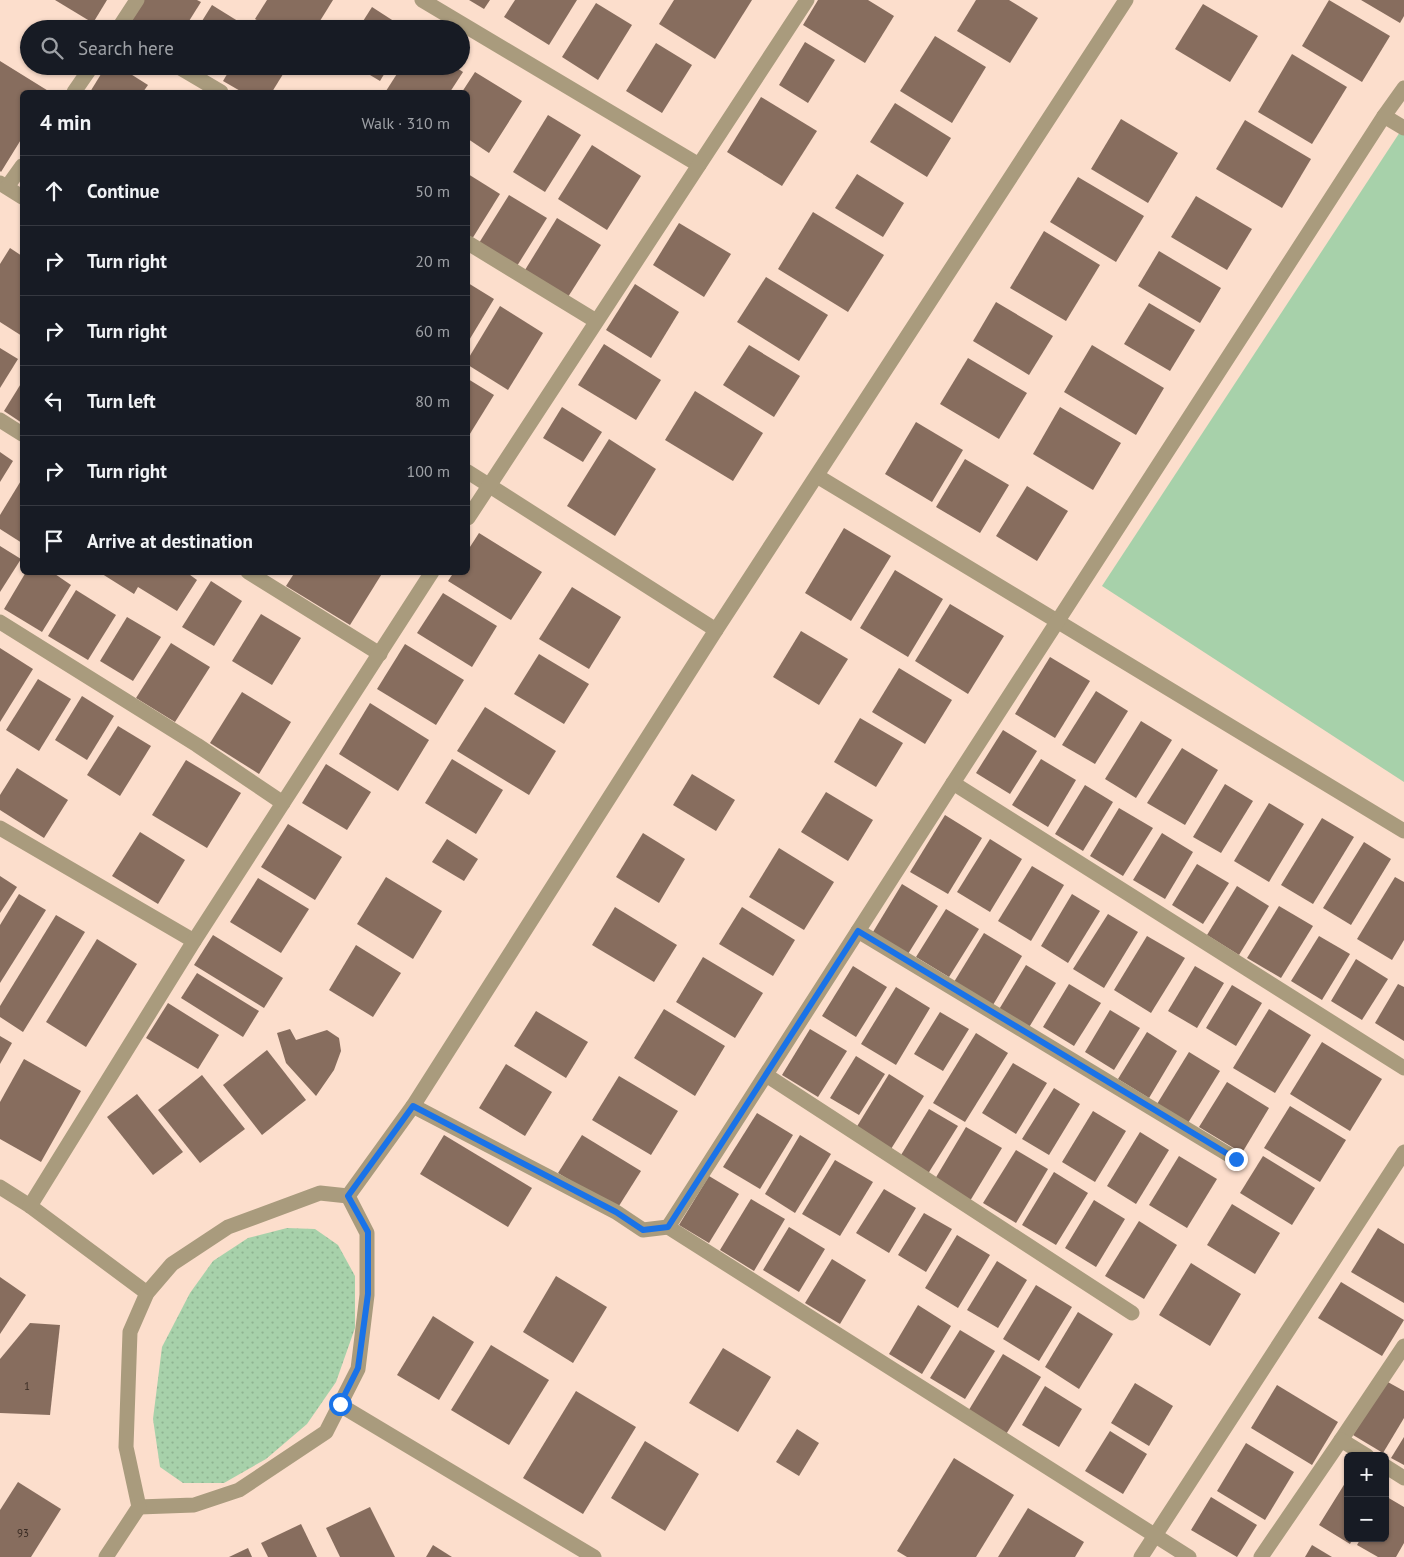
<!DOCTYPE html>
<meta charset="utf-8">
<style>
:root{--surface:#171b24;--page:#20242c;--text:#f1f3f6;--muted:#9ea1a6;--line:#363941}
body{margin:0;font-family:"PT Sans",sans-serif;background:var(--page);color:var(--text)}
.controls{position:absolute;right:15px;bottom:15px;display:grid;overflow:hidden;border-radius:8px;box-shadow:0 1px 4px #0004}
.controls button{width:45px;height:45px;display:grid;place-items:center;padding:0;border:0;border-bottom:1px solid var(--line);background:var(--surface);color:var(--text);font:25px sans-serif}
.stop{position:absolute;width:15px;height:15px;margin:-11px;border:4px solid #1a73e8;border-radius:50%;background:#fff}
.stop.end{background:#1a73e8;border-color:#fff;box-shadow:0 1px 5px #0008}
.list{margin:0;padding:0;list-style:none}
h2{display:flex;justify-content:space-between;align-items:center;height:65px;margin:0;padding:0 20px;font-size:21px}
h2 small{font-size:16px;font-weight:400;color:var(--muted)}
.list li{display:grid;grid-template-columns:32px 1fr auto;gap:15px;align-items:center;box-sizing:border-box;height:70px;padding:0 20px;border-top:1px solid var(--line)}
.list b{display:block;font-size:19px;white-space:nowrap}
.list em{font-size:16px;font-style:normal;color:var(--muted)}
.icon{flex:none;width:28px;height:28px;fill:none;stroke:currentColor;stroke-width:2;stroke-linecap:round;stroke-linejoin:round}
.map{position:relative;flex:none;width:1404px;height:1557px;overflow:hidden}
.search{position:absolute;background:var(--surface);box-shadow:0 1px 4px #0004;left:20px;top:20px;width:450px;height:55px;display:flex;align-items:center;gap:12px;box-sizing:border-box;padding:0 18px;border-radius:28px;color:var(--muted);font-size:19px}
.panel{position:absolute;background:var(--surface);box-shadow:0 1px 4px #0004;left:20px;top:90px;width:450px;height:485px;border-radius:8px}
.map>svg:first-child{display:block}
.park{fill:url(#park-dots)}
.garden{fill:#a7d1aa}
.building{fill:#876d5e}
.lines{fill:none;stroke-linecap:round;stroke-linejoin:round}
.minor{stroke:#a99b7d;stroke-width:15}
.route{stroke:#1a73e8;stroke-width:6}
.labels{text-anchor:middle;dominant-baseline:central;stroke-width:4;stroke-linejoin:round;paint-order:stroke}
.number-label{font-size:11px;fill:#382a22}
</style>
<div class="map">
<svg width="1404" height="1557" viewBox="0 0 1404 1557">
<defs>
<pattern id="park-dots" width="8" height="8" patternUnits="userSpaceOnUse" patternTransform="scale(1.25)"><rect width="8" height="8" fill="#a7d1aa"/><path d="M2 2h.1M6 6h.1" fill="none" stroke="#8fb391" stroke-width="1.8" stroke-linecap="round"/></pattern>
</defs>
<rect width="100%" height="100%" fill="#fcdecc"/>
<polygon class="park" points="287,1228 315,1229 338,1245 355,1276 355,1328 336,1382 307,1424 266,1459 224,1483 183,1483 160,1467 153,1419 162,1347 190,1293 213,1261 248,1238"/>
<polygon class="garden" points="1400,132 1404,134 1404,782 1102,586"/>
<g class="building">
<polygon points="55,0 107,0 93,23"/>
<polygon points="144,0 197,0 201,2 184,29 126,29"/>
<polygon points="267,0 333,0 315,29 271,29 255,19"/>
<polygon points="469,0 490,0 484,9"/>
<polygon points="515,0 577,0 549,45 504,17"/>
<polygon points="674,0 752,0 715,59 659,24"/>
<polygon points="818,0 868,0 894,16 865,63 803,25"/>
<polygon points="976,0 1009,0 1038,18 1010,63 957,31"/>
<polygon points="1329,0 1390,36 1362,82 1302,46"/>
<polygon points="1361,0 1404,0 1404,16 1400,23"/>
<polygon points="596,3 632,25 598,80 562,57"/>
<polygon points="1203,4 1258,36 1230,82 1175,49"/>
<polygon points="212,5 241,23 238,29 197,29"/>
<polygon points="372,7 406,29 358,29"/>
<polygon points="935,36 986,67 952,123 900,91"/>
<polygon points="805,42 835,60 808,103 779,85"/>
<polygon points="656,43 692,65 662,113 626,91"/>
<polygon points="1292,54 1347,87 1312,144 1258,112"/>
<polygon points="0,61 50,92 22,92 22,138 1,172 0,171"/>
<polygon points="106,66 118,66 148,85 143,92 90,92"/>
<polygon points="232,66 288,66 272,92 242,92 223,81"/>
<polygon points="355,66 389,66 380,81"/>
<polygon points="402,66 454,66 463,72 450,92 389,92 386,91"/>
<polygon points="475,72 522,101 489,153 468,139 468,92 462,92"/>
<polygon points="761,97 817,131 782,186 727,152"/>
<polygon points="895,103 951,138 927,177 870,142"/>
<polygon points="548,115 581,135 545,192 513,172"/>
<polygon points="1121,119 1178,153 1148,203 1091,169"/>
<polygon points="1245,120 1311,159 1282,208 1216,169"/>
<polygon points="592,145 641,176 607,230 558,199"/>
<polygon points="468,174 500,194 472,239 468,236"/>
<polygon points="857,174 904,203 883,237 835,208"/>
<polygon points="1078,177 1144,216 1116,262 1050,222"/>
<polygon points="509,195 547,218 517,266 479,243"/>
<polygon points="1196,196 1252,229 1227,270 1171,237"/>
<polygon points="813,212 884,255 848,312 778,269"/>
<polygon points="557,218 601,245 568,297 525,270"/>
<polygon points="679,223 731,254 704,297 653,265"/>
<polygon points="1044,231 1100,265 1066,321 1010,288"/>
<polygon points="10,248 22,256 22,336 0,322 0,264"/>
<polygon points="1159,251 1221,288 1200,323 1138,286"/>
<polygon points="766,277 828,315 799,361 737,322"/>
<polygon points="468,283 494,299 468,342"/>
<polygon points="635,284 679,312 651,358 606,330"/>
<polygon points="996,302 1053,336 1029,375 973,341"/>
<polygon points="1149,303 1195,330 1170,371 1124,344"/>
<polygon points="500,306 543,333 508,390 468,365 468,359"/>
<polygon points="604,344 661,380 636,420 578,385"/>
<polygon points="749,345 800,376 774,417 723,385"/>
<polygon points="1092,345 1164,388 1136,435 1064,392"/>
<polygon points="0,348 18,359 0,388"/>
<polygon points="968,358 1027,393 999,439 940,404"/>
<polygon points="468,379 494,395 468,437"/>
<polygon points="22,382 22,423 4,411"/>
<polygon points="695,391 763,433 733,481 665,440"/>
<polygon points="562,407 602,432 583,462 543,438"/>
<polygon points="1060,407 1121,443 1093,490 1033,454"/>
<polygon points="916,422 963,450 932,502 885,474"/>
<polygon points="609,439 656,469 615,536 567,506"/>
<polygon points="0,452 13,461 0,482"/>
<polygon points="965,459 1009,485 980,533 936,507"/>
<polygon points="22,479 22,543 0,529 0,515"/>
<polygon points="1027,486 1068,511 1037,561 996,536"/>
<polygon points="844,528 891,556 851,621 805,593"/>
<polygon points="479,533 542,572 511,620 448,581 454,572 468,572 468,550"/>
<polygon points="0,546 21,559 0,592"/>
<polygon points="895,570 943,599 908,657 860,628"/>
<polygon points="26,572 52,572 71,585 42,632 4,609"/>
<polygon points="99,572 186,572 197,580 177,611 138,587 134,594"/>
<polygon points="295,572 383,572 350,625 286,586"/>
<polygon points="211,581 242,601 214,646 182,627"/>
<polygon points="572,587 621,617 589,669 539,639"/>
<polygon points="76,590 116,615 88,660 48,636"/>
<polygon points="443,593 497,626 472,667 417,633"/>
<polygon points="950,604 1004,636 968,694 915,661"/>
<polygon points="261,614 301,638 272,685 232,661"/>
<polygon points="127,617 161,637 133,681 100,661"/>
<polygon points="801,631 848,659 819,705 773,677"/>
<polygon points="171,643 210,667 175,722 136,698"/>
<polygon points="405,644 464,680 436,725 377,689"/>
<polygon points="0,648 33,669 0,722"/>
<polygon points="539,654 589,684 564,724 514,694"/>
<polygon points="1050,657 1090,681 1055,738 1015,714"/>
<polygon points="899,668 952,700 925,744 872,712"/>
<polygon points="38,679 71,699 39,751 6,730"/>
<polygon points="1096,691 1128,711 1095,764 1062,745"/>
<polygon points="242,692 291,722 259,774 210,743"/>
<polygon points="82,696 114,716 87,760 55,740"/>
<polygon points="370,703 429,740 398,791 339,754"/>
<polygon points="485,707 556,751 529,795 457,751"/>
<polygon points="860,718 903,743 876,787 834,762"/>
<polygon points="1141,721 1172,740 1136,798 1105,779"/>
<polygon points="118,726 151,746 120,796 87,775"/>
<polygon points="1003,730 1037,751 1010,794 976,773"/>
<polygon points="1182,748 1218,770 1185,825 1147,803"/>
<polygon points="452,759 503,790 476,834 425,803"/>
<polygon points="1041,759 1076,780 1048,827 1012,805"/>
<polygon points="186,760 241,793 207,848 152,815"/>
<polygon points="326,764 371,792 347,830 302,803"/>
<polygon points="17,768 68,800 44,838 0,810 0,795"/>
<polygon points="692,774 735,800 716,831 673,805"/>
<polygon points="1225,784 1253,801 1221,853 1193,837"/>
<polygon points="1085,785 1113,802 1083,851 1055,834"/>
<polygon points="826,792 873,820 848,861 801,832"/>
<polygon points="1269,803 1304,824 1269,882 1234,861"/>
<polygon points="1119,808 1153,828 1123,876 1090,856"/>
<polygon points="945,815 982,838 948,894 910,872"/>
<polygon points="1322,818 1354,837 1313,904 1281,885"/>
<polygon points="288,824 342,857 315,900 261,867"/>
<polygon points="140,832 185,860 158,904 112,876"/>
<polygon points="643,833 685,859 659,903 616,877"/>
<polygon points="1162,833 1193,852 1165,899 1133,880"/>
<polygon points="447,839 478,859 464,881 432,862"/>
<polygon points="990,839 1022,859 990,912 957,892"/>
<polygon points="1364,842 1391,859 1351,925 1323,908"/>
<polygon points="779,848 834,882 804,930 749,897"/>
<polygon points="1197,864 1229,883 1203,924 1172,905"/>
<polygon points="1032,866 1064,885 1031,941 998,921"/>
<polygon points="0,876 17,887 0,913"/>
<polygon points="386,877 442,911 413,959 357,924"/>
<polygon points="1395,877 1404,882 1404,940 1392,960 1357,939"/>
<polygon points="258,878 309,909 281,953 230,922"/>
<polygon points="902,884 938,906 908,954 873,932"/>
<polygon points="1237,886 1269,906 1239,955 1207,935"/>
<polygon points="19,894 46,910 0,983 0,925"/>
<polygon points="1072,894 1100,911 1068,963 1041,946"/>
<polygon points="1279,906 1313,926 1281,978 1247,958"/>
<polygon points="615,907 677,945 654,982 592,945"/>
<polygon points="742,907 795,940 773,976 719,944"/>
<polygon points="946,909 979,929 949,977 916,957"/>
<polygon points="1108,914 1138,932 1104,988 1073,969"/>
<polygon points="56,915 85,932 23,1032 0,1017 0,1006"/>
<polygon points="984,933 1022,956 993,1005 954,982"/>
<polygon points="213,935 283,978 264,1008 194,965"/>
<polygon points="1147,936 1185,958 1151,1013 1114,990"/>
<polygon points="1319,936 1350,954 1322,1000 1291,981"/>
<polygon points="97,939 137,964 86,1047 46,1022"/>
<polygon points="356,945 401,973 373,1017 329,990"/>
<polygon points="703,957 763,993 735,1038 676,1002"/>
<polygon points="1356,959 1388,979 1362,1020 1331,1001"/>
<polygon points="1026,965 1056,983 1028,1029 998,1011"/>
<polygon points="853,966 887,987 856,1037 822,1016"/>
<polygon points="1195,966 1224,983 1197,1028 1168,1011"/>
<polygon points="197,973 259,1011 243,1037 181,998"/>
<polygon points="1069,984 1101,1003 1074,1046 1043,1027"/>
<polygon points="1398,984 1404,987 1404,1041 1375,1023"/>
<polygon points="1232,985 1262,1003 1236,1046 1206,1028"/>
<polygon points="896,987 930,1008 896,1065 861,1044"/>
<polygon points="168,1003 219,1035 198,1069 146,1038"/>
<polygon points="664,1009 725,1046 695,1096 634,1058"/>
<polygon points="1269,1009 1311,1035 1275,1093 1233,1068"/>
<polygon points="1110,1010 1140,1028 1114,1070 1085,1052"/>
<polygon points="536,1011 588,1042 566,1078 514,1046"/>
<polygon points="940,1012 969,1029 943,1071 914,1054"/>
<polygon points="290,1029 296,1040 327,1030 339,1038 341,1051 334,1070 316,1096 286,1063 277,1033"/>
<polygon points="810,1029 847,1051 818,1097 782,1075"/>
<polygon points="1147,1032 1177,1051 1149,1098 1118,1079"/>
<polygon points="976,1033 1008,1053 965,1122 933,1103"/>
<polygon points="0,1036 12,1043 0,1064"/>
<polygon points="1322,1042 1382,1079 1350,1131 1290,1094"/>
<polygon points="267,1050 306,1100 262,1135 223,1085"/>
<polygon points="1189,1052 1220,1071 1188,1123 1157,1104"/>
<polygon points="856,1056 885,1074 859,1115 830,1098"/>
<polygon points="24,1059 81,1091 41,1162 0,1139 0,1102"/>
<polygon points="1013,1063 1047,1083 1016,1134 982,1113"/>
<polygon points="506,1064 552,1092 525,1136 479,1108"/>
<polygon points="889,1074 924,1096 891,1149 856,1128"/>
<polygon points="202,1075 245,1129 200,1163 158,1110"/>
<polygon points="619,1076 678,1111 651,1155 592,1120"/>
<polygon points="1227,1082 1269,1108 1242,1153 1199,1127"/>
<polygon points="1054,1088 1080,1104 1049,1155 1022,1139"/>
<polygon points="137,1094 183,1152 153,1175 107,1117"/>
<polygon points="1290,1106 1346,1140 1320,1182 1264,1148"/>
<polygon points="929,1109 958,1126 926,1177 898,1160"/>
<polygon points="1093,1111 1126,1131 1095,1182 1062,1162"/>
<polygon points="757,1113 793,1135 760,1189 723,1167"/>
<polygon points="966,1127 1002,1148 970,1201 935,1179"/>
<polygon points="1140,1132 1169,1150 1136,1204 1107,1186"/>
<polygon points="444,1135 532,1188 508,1227 420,1174"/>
<polygon points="582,1135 641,1171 617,1209 558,1173"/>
<polygon points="800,1135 831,1154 795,1213 765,1194"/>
<polygon points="1016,1150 1048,1169 1016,1223 983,1203"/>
<polygon points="1179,1156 1217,1179 1187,1228 1149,1205"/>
<polygon points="1263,1156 1315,1188 1292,1225 1240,1193"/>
<polygon points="835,1160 873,1182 840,1236 802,1214"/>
<polygon points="1054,1172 1088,1193 1056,1245 1022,1225"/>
<polygon points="709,1176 739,1194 709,1243 679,1225"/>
<polygon points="884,1189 916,1208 889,1253 856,1233"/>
<polygon points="751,1199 785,1219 754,1271 720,1250"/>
<polygon points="1094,1200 1125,1219 1096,1267 1065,1248"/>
<polygon points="1232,1204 1280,1233 1255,1274 1207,1245"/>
<polygon points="924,1213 952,1229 926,1272 898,1255"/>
<polygon points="1139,1221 1177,1245 1144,1299 1105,1276"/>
<polygon points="789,1227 825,1249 799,1292 763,1270"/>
<polygon points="1378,1228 1404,1244 1404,1303 1351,1272"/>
<polygon points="957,1235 990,1255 958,1308 925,1288"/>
<polygon points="832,1259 866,1280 840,1324 805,1303"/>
<polygon points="997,1261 1027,1280 998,1328 967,1310"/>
<polygon points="1191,1263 1241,1294 1210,1346 1159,1315"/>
<polygon points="556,1276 607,1307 573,1363 523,1332"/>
<polygon points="0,1277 26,1295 0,1334"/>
<polygon points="1341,1282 1404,1320 1382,1356 1318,1318"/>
<polygon points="1036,1285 1072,1307 1039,1361 1003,1339"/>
<polygon points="918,1305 951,1326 922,1374 889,1354"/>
<polygon points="1078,1312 1113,1334 1079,1389 1045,1367"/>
<polygon points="433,1316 474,1342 439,1400 397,1375"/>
<polygon points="30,1323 60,1325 50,1415 0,1413 0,1359"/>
<polygon points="960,1330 995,1351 965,1399 930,1378"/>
<polygon points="491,1345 549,1380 509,1445 451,1410"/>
<polygon points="723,1348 771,1377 738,1432 689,1403"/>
<polygon points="1003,1354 1041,1377 1005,1436 967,1413"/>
<polygon points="1386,1381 1404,1391 1404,1418 1383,1453 1353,1435"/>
<polygon points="1135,1383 1173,1406 1149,1446 1111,1423"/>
<polygon points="1277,1385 1338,1422 1312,1465 1251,1428"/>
<polygon points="1045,1386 1082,1409 1059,1447 1022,1425"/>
<polygon points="576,1391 636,1427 583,1514 523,1478"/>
<polygon points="797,1429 819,1443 799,1476 776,1462"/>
<polygon points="1110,1431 1147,1454 1123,1494 1085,1471"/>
<polygon points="1404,1437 1404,1465 1391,1458"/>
<polygon points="645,1441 699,1474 665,1531 611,1498"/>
<polygon points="1246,1443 1294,1472 1265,1520 1217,1491"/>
<polygon points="954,1458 1014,1495 976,1557 907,1557 897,1551"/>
<polygon points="1347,1480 1348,1538 1353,1538 1350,1544 1319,1525"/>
<polygon points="18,1482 61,1509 31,1557 0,1557 0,1510"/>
<polygon points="1211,1497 1257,1525 1237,1557 1191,1530"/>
<polygon points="1387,1497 1404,1507 1404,1543 1396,1557 1378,1557 1357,1545 1361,1538 1385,1538 1385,1499"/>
<polygon points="370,1507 395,1557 340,1557 326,1528"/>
<polygon points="1028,1508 1084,1542 1075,1557 998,1557"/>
<polygon points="301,1524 317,1557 268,1557 261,1543"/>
<polygon points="433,1545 452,1557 426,1557"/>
<polygon points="1312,1545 1332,1557 1305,1557"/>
<polygon points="248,1548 252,1557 229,1557"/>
</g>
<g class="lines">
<g class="minor">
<polyline points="422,0 699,165"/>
<polyline points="118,29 137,0"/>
<polyline points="177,66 221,92"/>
<polyline points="74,92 92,66"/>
<polyline points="1384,116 1404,128"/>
<polyline points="0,183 22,197"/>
<polyline points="7,187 22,166"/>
<polyline points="468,243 596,321"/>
<polyline points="0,420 22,434"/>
<polyline points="468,472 716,630"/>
<polyline points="817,476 1404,831"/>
<polyline points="468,518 807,0"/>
<polyline points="248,572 380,654"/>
<polyline points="0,622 197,745 283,803"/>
<polyline points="953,783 1404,1068"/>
<polyline points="0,828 194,941"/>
<polyline points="858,931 1236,1159"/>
<polyline points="766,1075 1132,1313"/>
<polyline points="413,1106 616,1212 643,1230 668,1227"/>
<polyline points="0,1187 30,1206 147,1293"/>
<polyline points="348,1196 413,1106 716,630 1126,0"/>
<polyline points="30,1206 194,941 432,572"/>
<polyline points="340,1405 594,1557"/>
<polyline points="1341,1440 1404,1346"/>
<polyline points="1385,1466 1404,1478"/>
<polyline points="139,1507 194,1505 239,1490 326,1432 358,1369 367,1295 367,1233 348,1196"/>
<polyline points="106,1557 139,1507 126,1447 130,1332 147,1293 172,1264 228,1227 320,1193 348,1196"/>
<polyline points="1141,1557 1404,1152"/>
<polyline points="1189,1557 668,1227 953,783 1384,116 1404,88"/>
<polyline points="1261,1557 1341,1440 1367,1456"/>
</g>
</g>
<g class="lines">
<polyline class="route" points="340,1404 358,1368 368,1294 368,1232 348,1196 413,1106 616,1212 643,1230 668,1227 858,931 1236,1159"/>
</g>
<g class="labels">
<g class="number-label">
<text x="27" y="1386">1</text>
<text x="23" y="1533">93</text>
</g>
</g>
</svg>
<div class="controls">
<button>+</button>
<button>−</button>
</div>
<div class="stop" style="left:340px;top:1404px"></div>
<div class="stop end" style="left:1236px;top:1159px"></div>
<div class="search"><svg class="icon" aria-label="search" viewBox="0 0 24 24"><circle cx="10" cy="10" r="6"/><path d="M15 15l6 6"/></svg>Search here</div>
<section class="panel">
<h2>4 min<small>Walk · 310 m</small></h2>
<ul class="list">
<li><svg class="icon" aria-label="ahead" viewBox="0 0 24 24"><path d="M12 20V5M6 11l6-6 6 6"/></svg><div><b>Continue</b></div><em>50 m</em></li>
<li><svg class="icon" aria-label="right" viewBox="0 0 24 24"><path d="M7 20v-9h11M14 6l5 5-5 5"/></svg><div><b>Turn right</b></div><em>20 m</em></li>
<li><svg class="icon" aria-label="right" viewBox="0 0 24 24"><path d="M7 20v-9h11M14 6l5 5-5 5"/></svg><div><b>Turn right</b></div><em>60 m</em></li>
<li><svg class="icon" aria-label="left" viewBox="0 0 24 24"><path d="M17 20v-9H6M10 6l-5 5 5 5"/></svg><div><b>Turn left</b></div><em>80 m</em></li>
<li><svg class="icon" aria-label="right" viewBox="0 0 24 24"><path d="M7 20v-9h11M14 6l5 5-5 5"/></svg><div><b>Turn right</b></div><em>100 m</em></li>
<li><svg class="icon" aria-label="arrive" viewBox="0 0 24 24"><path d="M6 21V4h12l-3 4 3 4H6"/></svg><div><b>Arrive at destination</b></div></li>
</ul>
</section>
</div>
